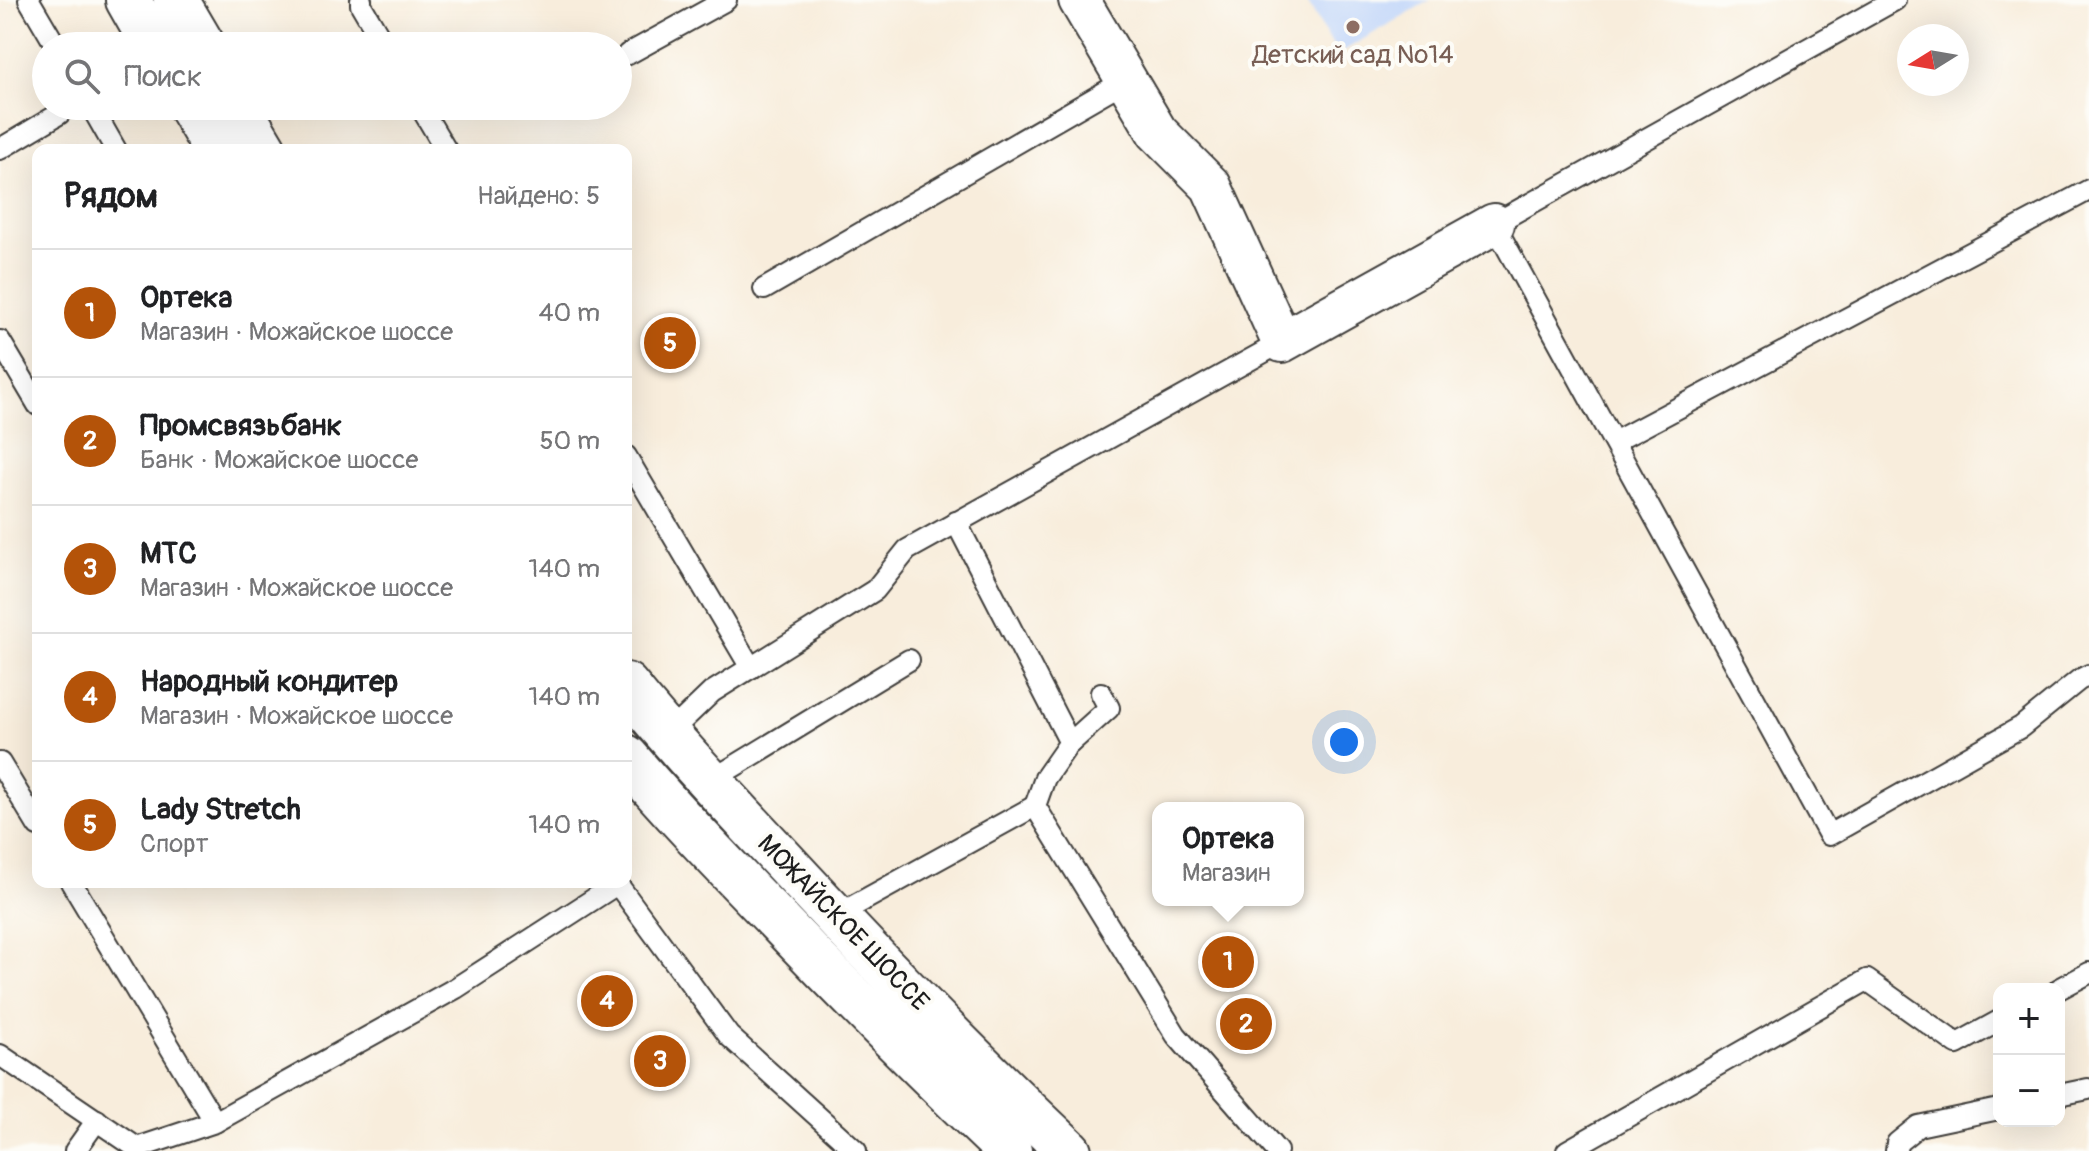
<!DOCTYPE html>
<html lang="ru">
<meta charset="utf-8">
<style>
:root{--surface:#fff;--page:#f6f6f6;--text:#202124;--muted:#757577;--line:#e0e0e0;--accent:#b45309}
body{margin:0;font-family:Pangolin,sans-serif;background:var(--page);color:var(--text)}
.controls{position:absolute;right:24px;bottom:24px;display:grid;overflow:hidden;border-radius:16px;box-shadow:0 8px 32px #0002}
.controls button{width:72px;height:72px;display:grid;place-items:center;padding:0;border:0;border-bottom:2px solid var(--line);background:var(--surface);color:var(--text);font:40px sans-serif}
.compass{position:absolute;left:1897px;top:24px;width:72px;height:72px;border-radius:50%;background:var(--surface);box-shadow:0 8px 32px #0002;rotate:259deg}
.you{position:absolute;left:1344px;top:742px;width:28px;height:28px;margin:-20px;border:6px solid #fff;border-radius:50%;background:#1a73e8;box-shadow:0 0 0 12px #1a73e833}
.badge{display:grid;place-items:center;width:52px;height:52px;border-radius:50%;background:var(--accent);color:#fff;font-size:26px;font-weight:700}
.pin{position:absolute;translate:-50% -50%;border:4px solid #fff;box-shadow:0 2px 8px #0006}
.popup{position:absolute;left:1152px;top:802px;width:152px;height:104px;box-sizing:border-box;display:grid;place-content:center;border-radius:16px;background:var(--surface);filter:drop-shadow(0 2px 6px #0005);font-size:26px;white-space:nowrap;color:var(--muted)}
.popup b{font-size:30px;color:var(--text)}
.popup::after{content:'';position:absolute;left:50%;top:100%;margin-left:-16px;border:16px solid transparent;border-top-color:var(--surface)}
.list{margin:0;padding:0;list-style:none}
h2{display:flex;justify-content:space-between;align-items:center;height:104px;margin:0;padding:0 32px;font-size:34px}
h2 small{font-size:26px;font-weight:400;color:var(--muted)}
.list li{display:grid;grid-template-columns:52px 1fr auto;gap:24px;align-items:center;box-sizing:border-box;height:128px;padding:0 32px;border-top:2px solid var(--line)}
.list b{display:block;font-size:30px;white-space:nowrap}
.list p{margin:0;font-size:26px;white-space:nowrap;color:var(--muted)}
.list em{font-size:26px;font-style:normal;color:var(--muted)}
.icon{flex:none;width:44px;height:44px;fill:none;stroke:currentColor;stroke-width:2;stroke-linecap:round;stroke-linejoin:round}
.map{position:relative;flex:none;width:2089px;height:1151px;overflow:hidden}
.search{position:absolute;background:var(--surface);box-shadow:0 8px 32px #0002;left:32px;top:32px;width:600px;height:88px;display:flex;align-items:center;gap:20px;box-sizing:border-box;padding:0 28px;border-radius:44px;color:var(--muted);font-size:30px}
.panel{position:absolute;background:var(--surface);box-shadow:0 8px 32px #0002;left:32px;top:144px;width:600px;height:744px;border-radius:16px}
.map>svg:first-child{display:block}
.built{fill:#cadcf9}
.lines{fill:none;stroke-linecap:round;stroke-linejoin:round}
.service-casing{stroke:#3d3b39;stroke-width:24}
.minor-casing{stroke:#3d3b39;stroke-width:44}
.primary-casing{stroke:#3d3b39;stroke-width:48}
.service{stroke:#fff;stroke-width:20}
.minor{stroke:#fff;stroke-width:40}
.primary{stroke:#fff;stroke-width:44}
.education-dot{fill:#8d6e63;stroke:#fdfcf7;stroke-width:3}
.labels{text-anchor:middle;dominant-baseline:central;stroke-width:8;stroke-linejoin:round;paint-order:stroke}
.education-label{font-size:26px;fill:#785e54;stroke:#fdfcf7}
.street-label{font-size:26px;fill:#1c1c1c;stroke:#fdfcf7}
</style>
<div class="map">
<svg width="2089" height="1151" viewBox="0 0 2089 1151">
<rect width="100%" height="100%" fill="#fdfcf7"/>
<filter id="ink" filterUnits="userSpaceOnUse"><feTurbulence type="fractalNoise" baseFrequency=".0125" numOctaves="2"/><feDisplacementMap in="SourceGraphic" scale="16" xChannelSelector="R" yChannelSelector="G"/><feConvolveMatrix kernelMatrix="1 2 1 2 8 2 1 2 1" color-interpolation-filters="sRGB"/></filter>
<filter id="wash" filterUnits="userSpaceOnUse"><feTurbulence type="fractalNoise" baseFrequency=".006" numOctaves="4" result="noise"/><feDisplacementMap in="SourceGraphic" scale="32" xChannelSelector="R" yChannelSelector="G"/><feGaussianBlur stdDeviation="1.8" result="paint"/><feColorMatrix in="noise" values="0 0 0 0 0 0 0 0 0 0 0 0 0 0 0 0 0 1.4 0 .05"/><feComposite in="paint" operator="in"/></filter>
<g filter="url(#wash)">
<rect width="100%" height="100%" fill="#f8eddc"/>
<polygon class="built" points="1306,0 1430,0 1338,54"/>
</g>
<g filter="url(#ink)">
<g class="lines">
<defs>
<g id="service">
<polyline points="29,0 56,46"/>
<polyline points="361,0 361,5 385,46"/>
<polyline points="1895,0 1494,224 1829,835 2021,727 2079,680 2089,675"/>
<polyline points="628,54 726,0"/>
<polyline points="91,106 116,150"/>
<polyline points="420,106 446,150"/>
<polyline points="0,149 59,114 66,106"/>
<polyline points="764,289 1126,80"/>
<polyline points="0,341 38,405"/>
<polyline points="1614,442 2089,190"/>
<polyline points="626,456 751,668"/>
<polyline points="956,522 1070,743"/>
<polyline points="1101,693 1109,708 1068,745 1045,778 1035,806 1176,1035 1277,1151"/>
<polyline points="667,735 712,692 875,590 907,550 1282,342"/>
<polyline points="0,763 38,826"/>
<polyline points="710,781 909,660"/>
<polyline points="71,882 215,1122"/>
<polyline points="616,882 729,1036 856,1151"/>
<polyline points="835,916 1035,806"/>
<polyline points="2059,989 2089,973"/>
<polyline points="0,1055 137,1148 215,1122 456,988 617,884"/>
<polyline points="2059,1095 2088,1089"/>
<polyline points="75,1151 97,1120"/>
<polyline points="1567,1151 1867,980 1957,1044 1999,1021"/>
<polyline points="1896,1151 1897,1143 1918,1126 1999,1109"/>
</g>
<polyline id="minor" points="1079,0 1157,132 1211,186 1282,342 1494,224"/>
<g id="primary">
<polyline points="128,0 154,46"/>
<polyline points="176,0 203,46"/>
<polyline points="190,106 216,150"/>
<polyline points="238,106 264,150"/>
<path d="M626,685C682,754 744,818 804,883C890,975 977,1065 1069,1151"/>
<path d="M626,757C676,816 730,871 784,927C857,1003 932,1078 1009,1151"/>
</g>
</defs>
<use href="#service" class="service-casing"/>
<use href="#minor" class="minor-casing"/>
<use href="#primary" class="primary-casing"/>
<use href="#service" class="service"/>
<use href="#minor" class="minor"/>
<use href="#primary" class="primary"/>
</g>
</g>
<circle class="education-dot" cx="1353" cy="27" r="8"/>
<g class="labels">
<g class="education-label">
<text x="1353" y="55">Детский сад №14</text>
</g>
<g class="street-label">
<text transform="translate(843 923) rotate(46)">МОЖАЙСКОЕ ШОССЕ</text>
</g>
</g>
</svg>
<div class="controls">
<button>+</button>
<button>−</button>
</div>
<svg class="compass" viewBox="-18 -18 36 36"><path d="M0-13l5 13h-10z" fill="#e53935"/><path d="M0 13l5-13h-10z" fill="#757577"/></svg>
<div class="you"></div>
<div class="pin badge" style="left:1228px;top:962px">1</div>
<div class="popup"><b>Ортека</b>Магазин</div>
<div class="pin badge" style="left:1246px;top:1024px">2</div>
<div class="pin badge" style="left:660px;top:1061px">3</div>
<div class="pin badge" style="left:607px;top:1001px">4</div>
<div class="pin badge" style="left:670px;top:343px">5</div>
<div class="search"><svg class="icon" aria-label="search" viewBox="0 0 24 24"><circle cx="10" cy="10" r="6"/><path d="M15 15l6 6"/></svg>Поиск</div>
<section class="panel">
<h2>Рядом<small>Найдено: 5</small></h2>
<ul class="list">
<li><span class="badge">1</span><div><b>Ортека</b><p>Магазин · Можайское шоссе</p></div><em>40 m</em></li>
<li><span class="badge">2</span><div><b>Промсвязьбанк</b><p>Банк · Можайское шоссе</p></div><em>50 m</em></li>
<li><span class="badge">3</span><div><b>МТС</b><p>Магазин · Можайское шоссе</p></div><em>140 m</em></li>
<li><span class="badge">4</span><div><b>Народный кондитер</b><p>Магазин · Можайское шоссе</p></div><em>140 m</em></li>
<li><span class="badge">5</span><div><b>Lady Stretch</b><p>Спорт</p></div><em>140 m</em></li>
</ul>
</section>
</div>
